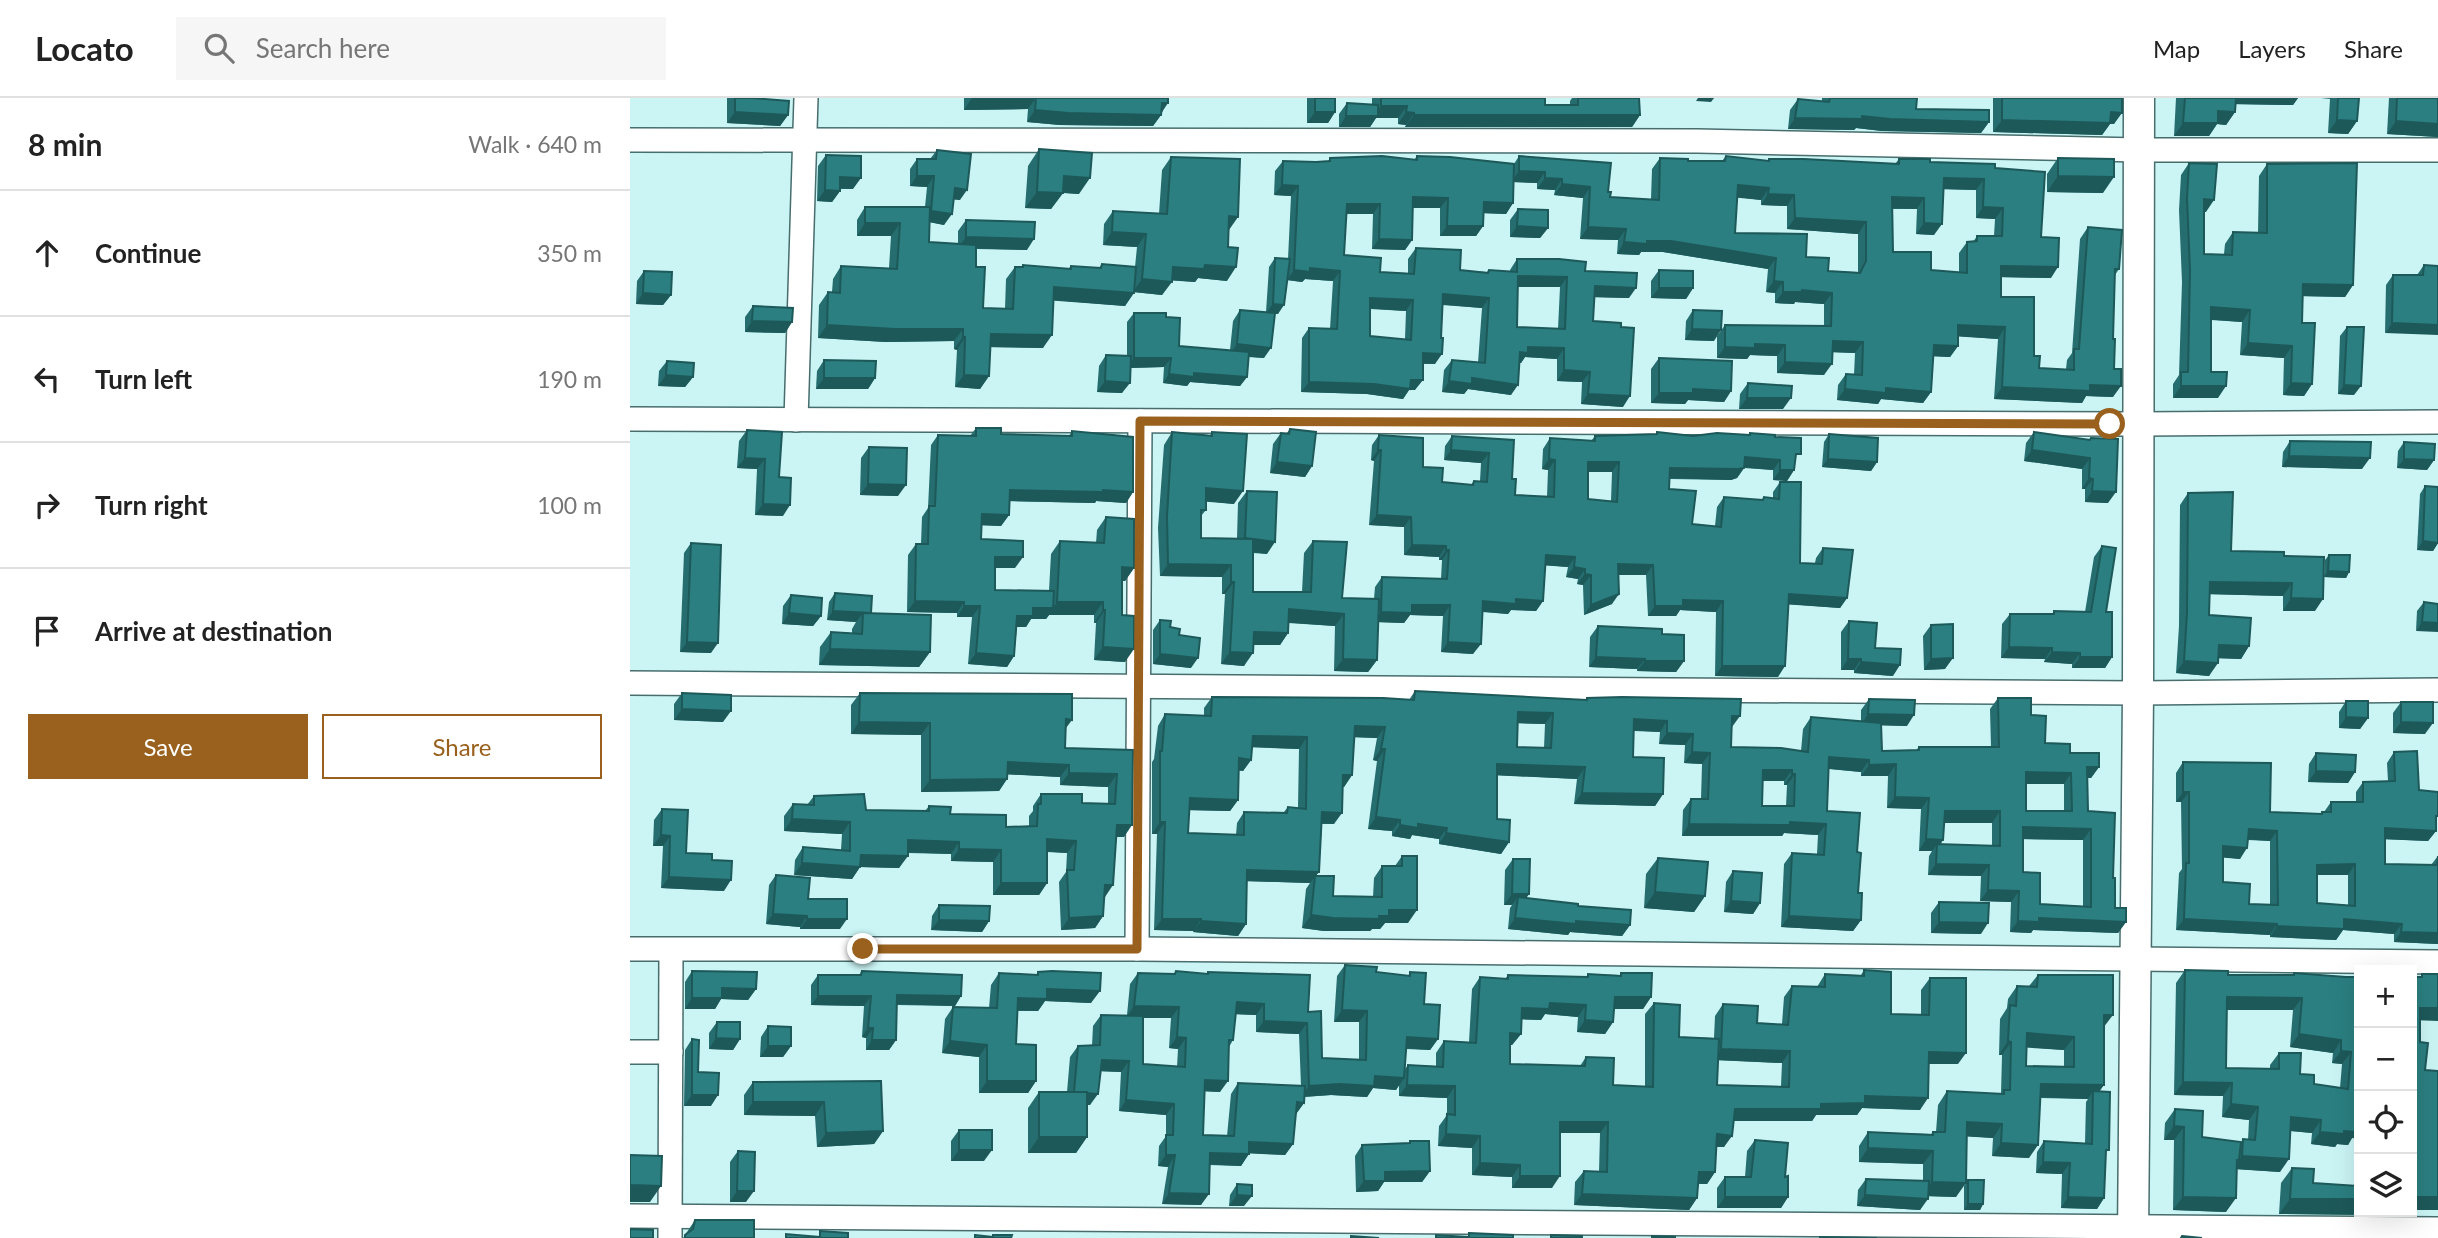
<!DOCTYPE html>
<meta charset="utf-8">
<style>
:root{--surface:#fff;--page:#f6f6f6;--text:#222;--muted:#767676;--line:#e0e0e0;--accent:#99611d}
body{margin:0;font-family:Lato,sans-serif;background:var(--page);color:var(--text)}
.controls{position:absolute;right:21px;bottom:21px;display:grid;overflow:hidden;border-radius:0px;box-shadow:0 7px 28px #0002}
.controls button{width:63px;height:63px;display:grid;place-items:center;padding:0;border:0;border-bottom:2px solid var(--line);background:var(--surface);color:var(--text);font:35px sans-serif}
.stop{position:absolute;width:21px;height:21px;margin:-16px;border:5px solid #99611d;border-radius:50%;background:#fff}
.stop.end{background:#99611d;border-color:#fff;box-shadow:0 2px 7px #0008}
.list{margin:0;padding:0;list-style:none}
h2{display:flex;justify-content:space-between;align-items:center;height:91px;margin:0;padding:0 28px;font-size:30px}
h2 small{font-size:23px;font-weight:400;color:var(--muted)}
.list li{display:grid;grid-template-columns:46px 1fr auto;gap:21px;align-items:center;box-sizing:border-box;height:126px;padding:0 28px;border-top:2px solid var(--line)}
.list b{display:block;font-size:26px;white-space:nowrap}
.list em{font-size:23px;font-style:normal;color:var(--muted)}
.actions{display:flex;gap:14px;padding:21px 28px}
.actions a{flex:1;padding:16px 0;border:2px solid var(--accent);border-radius:0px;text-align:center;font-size:24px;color:var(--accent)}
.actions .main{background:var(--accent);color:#fff}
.icon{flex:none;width:38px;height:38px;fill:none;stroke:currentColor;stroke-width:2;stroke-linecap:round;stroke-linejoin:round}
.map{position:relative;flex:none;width:1808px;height:1140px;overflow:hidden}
header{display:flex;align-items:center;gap:42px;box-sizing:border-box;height:98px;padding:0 35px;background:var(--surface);border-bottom:2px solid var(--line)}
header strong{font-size:33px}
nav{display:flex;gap:38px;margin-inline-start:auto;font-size:24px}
.search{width:490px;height:63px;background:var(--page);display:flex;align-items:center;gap:18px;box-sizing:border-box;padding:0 24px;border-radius:0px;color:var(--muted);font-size:26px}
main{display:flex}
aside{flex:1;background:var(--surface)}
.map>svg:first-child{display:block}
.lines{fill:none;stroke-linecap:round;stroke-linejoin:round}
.minor-casing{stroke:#476d6d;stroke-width:26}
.major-casing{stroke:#476d6d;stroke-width:33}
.minor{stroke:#fff;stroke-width:23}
.major{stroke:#fff;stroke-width:30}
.wall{fill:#256d6f;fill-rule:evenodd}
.shaded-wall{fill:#1e595a}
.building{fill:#2b7f81;stroke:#1e595a;stroke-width:2;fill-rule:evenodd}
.route{stroke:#99611d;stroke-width:9}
</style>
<header>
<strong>Locato</strong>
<div class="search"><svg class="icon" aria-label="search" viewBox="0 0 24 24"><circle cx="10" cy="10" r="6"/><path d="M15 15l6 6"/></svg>Search here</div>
<nav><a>Map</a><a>Layers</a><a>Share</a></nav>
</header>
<main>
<aside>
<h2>8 min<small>Walk · 640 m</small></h2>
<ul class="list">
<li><svg class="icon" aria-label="ahead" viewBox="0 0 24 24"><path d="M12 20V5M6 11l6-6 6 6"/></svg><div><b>Continue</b></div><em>350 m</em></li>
<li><svg class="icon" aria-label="left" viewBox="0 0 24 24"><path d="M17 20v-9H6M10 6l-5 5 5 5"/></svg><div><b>Turn left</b></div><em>190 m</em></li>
<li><svg class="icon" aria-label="right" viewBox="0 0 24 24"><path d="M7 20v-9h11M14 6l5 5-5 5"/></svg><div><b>Turn right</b></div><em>100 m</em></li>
<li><svg class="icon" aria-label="arrive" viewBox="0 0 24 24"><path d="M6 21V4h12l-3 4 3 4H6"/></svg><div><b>Arrive at destination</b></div></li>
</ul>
<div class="actions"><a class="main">Save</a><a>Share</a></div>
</aside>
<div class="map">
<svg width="1808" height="1140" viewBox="0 0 1808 1140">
<rect width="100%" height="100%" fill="#cbf5f5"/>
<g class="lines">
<defs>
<g id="minor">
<polyline points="0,42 1067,43 1510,52 1808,52"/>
<polyline points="0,321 1508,326 1808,324"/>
<polyline points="166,322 176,0"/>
<polyline points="0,585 1508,595 1808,592"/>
<polyline points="0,851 507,851 1808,864"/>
<polyline points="507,851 510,323"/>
<polyline points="0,954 41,954"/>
<polyline points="0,1118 1808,1131"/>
<polyline points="40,1140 41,852"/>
</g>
<polyline id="major" points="1503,1140 1508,595 1509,0"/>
</defs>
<use href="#minor" class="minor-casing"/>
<use href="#major" class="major-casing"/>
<use href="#minor" class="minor"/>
<use href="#major" class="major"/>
</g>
<g class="wall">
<polygon points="97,0 122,0 158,17 150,28 97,25"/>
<polygon points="334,0 538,0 531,17 523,28 430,27 397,24 398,11 334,12"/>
<polygon points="677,0 705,0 705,14 698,25 677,25"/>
<polygon points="742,0 915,0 915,7 940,7 940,3 942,0 1009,0 1010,17 1002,29 775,29 776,27 768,26 768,20 746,20 740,29 709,29 709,16 717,5 742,7"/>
<polygon points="1192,0 1287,0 1286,11 1359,24 1351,35 1252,33 1226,30 1224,32 1158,31 1160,12 1168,1 1192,3"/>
<polygon points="1363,0 1492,0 1484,26 1480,26 1472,37 1363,34"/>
<polygon points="1546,0 1668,0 1663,7 1605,6 1605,14 1596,27 1587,26 1579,38 1544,38"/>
<polygon points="1691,0 1729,0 1727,23 1718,36 1698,35 1700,1"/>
<polygon points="1759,0 1808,0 1808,39 1757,36"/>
<polygon points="409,51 449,96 433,95 421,111 395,110 398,68"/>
<polygon points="307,52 330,102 324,101 314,127 299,124 299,144 328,146 328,133 336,122 397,152 346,151 346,169 353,210 375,211 376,181 385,169 391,169 393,167 438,171 441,168 469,170 472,166 505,169 507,149 473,147 474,126 483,113 529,116 532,72 541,59 599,132 597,183 568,180 565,184 542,182 532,197 504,194 495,208 423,202 413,250 360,249 359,278 350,291 325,289 327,252 324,251 324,243 256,244 188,240 189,207 198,194 202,194 203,181 211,168 259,170 261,138 227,138 227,122 235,109 295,109 297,89 280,88 280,71 287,61 300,61"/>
<polygon points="196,57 223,91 210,91 210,93 202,104 187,103 188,68"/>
<path d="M787,58L884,66L889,58L978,94L980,99L1021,101L1022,71L1030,60L1058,63H1092L1096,58L1138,63L1139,61L1265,66L1269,61L1365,70L1411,139L1421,180L1371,179V199L1404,258L1409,270L1436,271L1437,262L1442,255L1450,141L1458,129L1489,171L1485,177L1483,241V299L1456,298L1452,305L1364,301L1368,241L1328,238V248L1320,259L1303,258L1301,294L1293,305L1251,301L1248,306L1207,302L1208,287L1216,276L1224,277L1225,255L1203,254L1194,277L1147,275V258L1120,257L1117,261L1087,260V238L1095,227L1194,228V206L1165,204L1164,206L1145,205V195L1136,194L1138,171L1033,154H1011L1009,157L987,156L988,142L950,141L953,100L924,97L925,92L907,91V85L884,84L883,105L876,116L854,115L853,128L846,138H810V110H783L782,142L775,152L742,151L743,116H716L714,157L750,174L778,175V161L786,150L830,172L857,174L859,172L880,174V172L887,161L955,173L999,200L964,199L963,223L993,309L951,306L952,284L927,283V261L895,259L891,265H889L881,297L838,291L834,296L812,294L814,272L822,262L848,265L852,210L812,207L805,266H793L785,292H779L773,301L737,296L671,294L672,240L679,230L700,231L703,183L675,181L672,184L657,182L648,216H645L634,260L618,259L617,279L610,288L560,284L557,288L533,285L534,269L501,270L492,295L467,294L469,268L476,257L497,258V224L504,215L536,219L549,248L600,252L603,223L610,212L636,214L639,169L645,160L658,161L661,98L644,97L645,73L653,63H698L700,60L784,62ZM1314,91L1346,92V120L1365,121L1364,138H1347L1343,144H1337L1329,155V174L1301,172L1263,154V111H1287L1286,136L1304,137ZM1107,99L1131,102V107L1157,108V131L1228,136V174L1198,173L1176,159L1105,135ZM888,189H930L928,231L887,229ZM740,211L776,213L775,241L740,238Z"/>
<polygon points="1428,60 1473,95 1417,94 1417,76"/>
<polygon points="1559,65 1576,114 1574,114 1574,156 1594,156 1595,146 1603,134 1628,135 1629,78 1637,66 1723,187 1715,199 1673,198 1672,225 1682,286 1674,298 1653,297 1654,260 1610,257 1612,224 1581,222 1581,274 1588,300 1543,300 1543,286 1549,277 1552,184 1549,112 1551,77"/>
<polygon points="888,111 918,130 910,140 880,139 880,122"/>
<polygon points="1794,167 1808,168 1755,235 1756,187 1763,177 1787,177"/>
<polygon points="1029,172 1063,190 1056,201 1021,200 1021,183"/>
<polygon points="14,173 41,197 33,207 6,206 7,183"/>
<polygon points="123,208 162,224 155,235 115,234 115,219"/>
<polygon points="1063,212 1084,243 1055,242 1056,223"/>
<polygon points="1717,229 1724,297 1708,296 1710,238"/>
<polygon points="1029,260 1101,293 1094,304 1058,302 1055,306 1021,305 1021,271"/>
<polygon points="194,262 245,280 238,291 186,291 187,273"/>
<polygon points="37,263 63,279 55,289 28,288 29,273"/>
<polygon points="1118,285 1153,311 1109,311 1110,296"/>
<polygon points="346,330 371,336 439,338 442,333 503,394 496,405 466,403 465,405 380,403 379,417 371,428 351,427 351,441 385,470 365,470 365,492 419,493 421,456 430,443 466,445 467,432 476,419 504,470 495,483 492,483 492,517 495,564 464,562 466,525 464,525 464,517 419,517 416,521 401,521 396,529 387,529 384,558 377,569 338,566 342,519 327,519 327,515 277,514 278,457 286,446 291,446 292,419 298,410 301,347 308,337 340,338"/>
<polygon points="660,331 682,368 675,379 640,375 643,346 651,335 656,336"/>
<polygon points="117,332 149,379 153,418 125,417 127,371 107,370 109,343"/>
<path d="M542,334L580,337L582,334L604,406L576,403V412L571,418V440H607L608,405L617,393L637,456L623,455V494H672L674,455L683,443L712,500L744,501L745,489L752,479L811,481L812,462H809V459L774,457V429L739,427L744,363L741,362L742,347L749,337L812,384L841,387L844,383H850L851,365L814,362L815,348L822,338L884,342L882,381L885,397L917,399L918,372L912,371L913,351L920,340L961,343L965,338L1026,336L1027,334L1063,338L1119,337L1120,335L1145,339L1165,365L1164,372L1157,383L1143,382V372L1114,370L1107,380L1101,382L1040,381L1039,391L1062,426L1085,428L1087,409L1094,399L1132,402L1134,399L1143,400V394L1150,384L1170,465H1185L1186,460L1193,450L1217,500L1210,510L1158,506L1148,579L1085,578L1086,514L1050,512L1046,518H1018L1016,477H988L982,506L954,517L953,487L947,486L948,481L936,479L938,469L915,467L913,503L906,513L881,512L878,516L852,514L843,556L811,554L813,518L780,517L774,525L748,524L747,562L738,574L704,573L705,528L658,525V535L650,547H623L614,568L591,566L595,496H592V479L530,478L528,430L534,347ZM958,374H982L981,403L958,401Z"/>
<polygon points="1404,334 1459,342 1461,340 1478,405 1455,404 1455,391 1452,391 1452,371 1394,363 1396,345"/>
<polygon points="1199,336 1247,364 1241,373 1192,369 1194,344"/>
<polygon points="1660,343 1732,371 1652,369 1653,354"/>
<polygon points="1774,344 1804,362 1797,372 1767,370 1768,353"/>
<polygon points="239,349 268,398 230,397 231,360"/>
<polygon points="1795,388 1808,389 1808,445 1803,453 1787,452 1790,396"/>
<polygon points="1558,395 1601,453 1654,458 1685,513 1653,513 1653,498 1579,496 1579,517 1619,548 1611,561 1588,560 1579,578 1546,575 1549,528 1550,407"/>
<polygon points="61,445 81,555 50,554 54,455"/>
<polygon points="1472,448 1476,514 1482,559 1475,570 1442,570 1442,566 1414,564 1415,561 1371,560 1372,526 1380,516 1422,516 1424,513 1455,514 1464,459"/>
<polygon points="1699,457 1719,474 1716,480 1694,479 1695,462"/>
<polygon points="205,495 241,515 300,554 289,569 189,567 190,549 201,534 222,535 222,531 226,524 197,522 199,504"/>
<polygon points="161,497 191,518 183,528 152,526 153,508"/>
<polygon points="1794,504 1808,506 1786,533 1787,513"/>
<polygon points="530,522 540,529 549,537 561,570 523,566 523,532"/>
<polygon points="1219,523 1245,550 1263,578 1224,575 1224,572 1211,572 1211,534"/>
<polygon points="1301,527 1315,571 1294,572 1293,538"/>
<polygon points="968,528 1032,536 1054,563 1046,574 1007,573 1007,571 959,569 960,539"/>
<path d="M785,593L956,602L957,600L1102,629L1101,649L1171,653L1173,631L1181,619L1231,623V612L1239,601L1277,628L1251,627L1252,653L1286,652L1289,649H1361L1360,611L1368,600L1401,617L1415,645L1440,655L1469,669L1461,680H1457L1458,713L1483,780L1485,810L1496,824L1488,835L1403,832L1401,835L1380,834L1381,804L1350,803L1351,778L1298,777L1299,758L1302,753H1289L1291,711L1257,710L1258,678H1231V674L1199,671L1197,713L1227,754L1228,795L1231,822L1223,833L1151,829L1154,766L1162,755L1187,756L1188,737L1154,735L1152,738H1052L1053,712L1061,701H1071L1072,666L1054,665L1055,647L1029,646L1030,634L1004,633L1003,659L1033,696L1025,708L944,706L947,681L867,677V721L879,744L871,756L809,746V741L782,737L780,741L762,738V733L738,731L747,663L743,662L747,640L724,639L722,677L714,689H713L704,726H692L689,774L685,778L703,798L743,799L744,780L752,768H765L772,758L778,825H755L750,831H742L740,833H694L672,830L676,791L680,785L617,783L616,826L608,838L563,834L564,833L524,832L527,736H522V664L524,661L528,628L535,616L574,618V610L582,599L779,602ZM887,625L915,626L914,650L887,649ZM622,649L669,651L668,710L658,709L654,714H614L607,725L606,737L558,735L559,712L600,713L608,702L609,672L613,673L621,662ZM1133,683H1154V687H1157L1156,708H1132ZM1396,686H1434V713H1396ZM1314,725H1362V748L1310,747L1313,742ZM1393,741L1453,742V808L1410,806L1393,774Z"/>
<polygon points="52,595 93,624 44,622 44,606"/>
<polygon points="230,595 436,630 435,650 503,652 494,739 486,739 474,799 473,818 465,830 431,832 429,784 436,774 437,755 417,754 417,785 409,797 363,797 363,764 321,763 321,756 278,755 269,770 230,769 222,781 164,777 165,762 173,749 211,752 212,736 154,733 154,718 163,706 177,707 184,698 236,712 295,713 299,708 320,716 376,729 399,729 399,718 403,713 403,708 411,696 452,705 478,706 478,689 430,687 430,679 377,676 377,681 369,693 291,694 291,637 221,636 221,607"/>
<polygon points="1716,603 1738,620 1730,631 1709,630 1709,614"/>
<polygon points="1771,604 1795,636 1763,635 1763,615"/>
<path d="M1764,654L1789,692L1806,729V733L1798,743L1755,741V766L1801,767L1808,758V846L1764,844V836L1713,832L1706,842L1640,839V837L1546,832L1549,775L1552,771L1551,704H1546V675L1553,664L1640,714L1691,716L1692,714H1694L1701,704H1726V694L1733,684L1758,683L1757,665ZM1618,742L1640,743V807L1619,806L1593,784V759L1610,761ZM1687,777H1718V807L1687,805Z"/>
<polygon points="1686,655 1725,674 1718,685 1678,684 1679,666"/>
<polygon points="32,711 56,755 82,762 94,793 31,790 33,748 23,748 24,722"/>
<polygon points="1028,760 1075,798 1064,814 1014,810 1016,776"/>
<polygon points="883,761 899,796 896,800 948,808 1000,827 992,838 940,834 938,837 878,831 880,810 882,807 874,807 875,772"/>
<polygon points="1103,773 1130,805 1123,816 1094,814 1096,784"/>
<polygon points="146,777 178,801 210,831 170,831 170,829 136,826 139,787"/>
<polygon points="1309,804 1351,836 1301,835 1301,815"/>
<polygon points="309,807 359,823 352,834 301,832 302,818"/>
<path d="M715,867L746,874L778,878L780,874L808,941L800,952L776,951L775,971L778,967L806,968V955L814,943L839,944L842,891L850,879L875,881L878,877L956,879L958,876L990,877L991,875L1021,899L1013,911H984L983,924L975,936L947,934L948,919L915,916L911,922L891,921V936L882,947H880V966L950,968L956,959L983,987L1015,989V916L1024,905L1049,939L1084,940L1085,918L1093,906L1127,925L1152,926L1154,899L1162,888L1187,889L1195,876L1231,877L1234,872L1261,916L1291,917V892L1300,880L1328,966H1299L1290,1012L1232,1010L1227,1017H1186L1182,1023H1104L1094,1049H1086L1085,1074L1077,1086H1068L1067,1100L1059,1112L944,1107L945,1084L954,1073L969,1074L970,1035H930L922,1090H882V1079L842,1077V1050L808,1048L809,1028L817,1017V1000L769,998V987L766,992L743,990L737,999L701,997L674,999V1005L666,1016L663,1046L655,1057L619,1055L611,1068L579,1067L571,1107L532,1106L538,1069L528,1068L529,1048L536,1038V1017L489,1013L491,974L470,973L460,1007H457V1039L446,1055H398V1010L409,994H437L440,959L448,948H462L463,928L471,917H497L500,886L508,875L544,876L546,873L577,876L578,874L678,914L692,960L729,962V924H704L707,878ZM606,916L626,917V934L669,936L671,988L608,985L601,996L597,1038L573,1037L574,993L590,994L599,949L603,942ZM513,920H541L539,950L548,951L547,969L513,966ZM1088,962L1152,965L1151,988L1087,987Z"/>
<path d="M1555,872L1598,877H1662L1664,875L1716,879H1729L1722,1040L1718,1047L1707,1046L1705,1049L1681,1046L1682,1035L1660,1033L1650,1074L1607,1071L1596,1114L1543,1112L1544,1042H1534L1535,1025L1545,1011L1572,1039L1611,1045L1613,1041L1618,1042L1619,1022L1592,1019L1593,998L1544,997L1546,885ZM1597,912H1663L1660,949L1703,955L1702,965L1712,966L1710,990L1684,986L1670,976L1649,955L1640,967V970H1596Z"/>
<polygon points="62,873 126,891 118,902 91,901 85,911 55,911 55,884"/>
<polygon points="232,873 331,898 325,908 267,907 266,942 259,952 236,952 236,940 232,939 234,908 181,907 181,887 188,877 229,877"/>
<polygon points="408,874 461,905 415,903 408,913 388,913 386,946 406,983 398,995 349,995 349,959 312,955 315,921 323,909 359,910 361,887 369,875 406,877"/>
<path d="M1408,877L1474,930L1470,993L1476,1056L1474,1100L1467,1111L1431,1110L1432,1076L1406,1075L1407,1054L1414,1043L1455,1045L1456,1004L1458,1001L1410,1000L1399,1060L1362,1058L1363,1040L1337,1038L1326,1099L1298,1098L1290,1112L1227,1108L1228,1092L1236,1081L1293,1083V1066L1229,1064V1048L1238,1034L1301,1036L1303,1034H1306L1308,1007L1317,993L1371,996L1372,957H1369L1370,921L1377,910L1378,901L1387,888H1399ZM1396,949L1434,952V969L1396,968Z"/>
<polygon points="87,924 110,941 103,952 79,951 79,935"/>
<polygon points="138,928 161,948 153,959 130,959 131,939"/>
<polygon points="62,941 68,974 81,1008 54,1008 55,952"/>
<polygon points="251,983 253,1033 244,1046 187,1049 185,1018 114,1017 114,997 123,984"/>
<polygon points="329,1032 354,1063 321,1063 321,1043"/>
<polygon points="1125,1042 1155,1079 1158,1099 1151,1110 1087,1110 1087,1090 1095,1079 1115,1079 1117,1053"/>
<polygon points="780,1043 800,1073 792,1084 754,1084 748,1093 726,1094 725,1058 732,1047 779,1045"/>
<polygon points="108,1053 116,1104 100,1104 100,1064"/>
<polygon points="1662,1070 1683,1085 1724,1088 1728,1082 1729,1114 1743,1114 1741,1117 1649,1116 1651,1085"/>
<polygon points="1338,1082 1353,1106 1350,1112 1334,1112 1334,1088"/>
<polygon points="607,1086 614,1108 599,1108 600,1097"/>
<polygon points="65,1122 124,1140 53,1140"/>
</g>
<g class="shaded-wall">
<polygon points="342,0 406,0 398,11 334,12"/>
<polygon points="1068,0 1084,0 1081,4 1066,3"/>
<polygon points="1601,0 1668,0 1663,7 1597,6"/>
<polygon points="532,5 538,5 530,17"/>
<polygon points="751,8 777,8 768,20 746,20 740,29 709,29 716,18 744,18"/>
<polygon points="405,12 531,17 523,28 430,27 397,24"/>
<polygon points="1588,13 1605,14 1596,27 1587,26 1579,38 1544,38 1553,25"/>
<polygon points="105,14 158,17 150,28 97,25"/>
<polygon points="685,14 705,14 698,25 677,25"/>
<polygon points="776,14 784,15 776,27 768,26"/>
<polygon points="1481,14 1492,15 1484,26 1480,26 1472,37 1363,34 1372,22"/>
<polygon points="784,17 1010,17 1002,29 775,29"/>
<polygon points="1232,18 1359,24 1351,35 1252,33 1226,30 1224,32 1158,31 1165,20"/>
<polygon points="1707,22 1727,23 1718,36 1698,35"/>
<polygon points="1766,23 1808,26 1808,39 1757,36"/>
<polygon points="889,73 915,74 907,85 881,84"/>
<polygon points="287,78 304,78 297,89 280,88"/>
<polygon points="434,78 460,80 449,96 422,94"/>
<polygon points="1428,78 1484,79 1473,95 1417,94"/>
<polygon points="210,79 231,80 223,91 203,90"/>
<polygon points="915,80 932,81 925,92 907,91"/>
<polygon points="1314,80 1354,81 1346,92 1306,91"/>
<polygon points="932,86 960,89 953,100 924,97"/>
<polygon points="652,87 668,88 661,98 644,97"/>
<polygon points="1108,87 1139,90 1131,102 1100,99"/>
<polygon points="325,90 337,92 330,102 318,101"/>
<polygon points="195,92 210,93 202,104 187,103"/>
<polygon points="407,94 433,95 421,111 395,110"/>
<polygon points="1138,96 1164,97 1157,108 1131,107"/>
<polygon points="783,99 818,100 810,110 776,110"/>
<polygon points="1262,99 1294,100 1287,111 1255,110"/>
<polygon points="1574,101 1584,102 1576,114 1566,113"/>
<polygon points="854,104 883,105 876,116 847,115"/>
<polygon points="717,106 750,106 743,116 710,116"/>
<polygon points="1353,109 1373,110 1365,121 1346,120"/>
<polygon points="301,113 322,116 314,127 294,123"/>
<polygon points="599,118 608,119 599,132"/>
<polygon points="1165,120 1236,124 1228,136 1157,131"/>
<polygon points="235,125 270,125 261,138 227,138"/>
<polygon points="1294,125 1312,126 1304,137 1286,136"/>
<polygon points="817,128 853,128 846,138 810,138"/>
<polygon points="887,128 918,130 910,140 880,139"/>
<polygon points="958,129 996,131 988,142 950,141"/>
<polygon points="482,134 516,136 507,149 473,147"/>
<polygon points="336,139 404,141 397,152 328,150"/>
<polygon points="749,141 782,142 775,152 742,151"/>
<polygon points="1017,143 1041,143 1146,160 1138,171 1033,154 1011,154 1009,157 987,156 994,144"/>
<polygon points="575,167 606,169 597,183 568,180 565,184 534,182 543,169"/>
<polygon points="1371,168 1428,169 1421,180 1363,179"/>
<polygon points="680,170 710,173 703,183 675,181 672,184 657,182 664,172"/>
<polygon points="888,178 937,179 930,189 881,189"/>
<polygon points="512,181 542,184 532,197 503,194"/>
<polygon points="1144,183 1153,184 1145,195 1136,194"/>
<polygon points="1673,186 1723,187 1715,199 1665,198"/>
<polygon points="965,188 1006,190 999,200 957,199"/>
<polygon points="424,189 504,195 495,208 415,202"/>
<polygon points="1029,190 1063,190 1056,201 1021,200"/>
<polygon points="1172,192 1202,195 1194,206 1165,204 1164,206 1145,205 1153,194"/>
<polygon points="13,195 41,197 33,207 6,206"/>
<polygon points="813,196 859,200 852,210 806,206"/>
<polygon points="740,200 783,202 776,213 733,210"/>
<polygon points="643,206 654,207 648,216 636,215"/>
<polygon points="1581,209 1620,212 1612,224 1573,221"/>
<polygon points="122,223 162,224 155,235 115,234"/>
<polygon points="1762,225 1808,227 1808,237 1755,235"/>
<polygon points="197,227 333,231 324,243 256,244 188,240"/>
<polygon points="1328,227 1375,229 1368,241 1321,238"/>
<polygon points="1062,231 1091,232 1084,243 1055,242"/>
<polygon points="361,236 422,237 413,250 352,249"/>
<polygon points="333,239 335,239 327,252 324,251"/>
<polygon points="1203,243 1233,244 1225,255 1195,254"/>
<polygon points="1618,245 1662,248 1654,260 1610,257"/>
<polygon points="607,246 641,250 634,260 599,257"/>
<polygon points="1125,246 1155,247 1147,258 1120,257 1117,261 1087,260 1095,249"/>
<polygon points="1304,247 1328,248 1320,259 1296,258"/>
<polygon points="898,249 934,250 927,261 895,259 891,265 883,265 890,254"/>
<polygon points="793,255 812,256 805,266 785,265"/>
<polygon points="504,260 541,260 534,269 497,270"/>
<polygon points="1155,264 1202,266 1194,277 1147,275"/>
<polygon points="934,272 960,274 952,284 927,283"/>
<polygon points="564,275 617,279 610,288 560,284 557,288 533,285 539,276"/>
<polygon points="36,277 63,279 55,289 28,288"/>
<polygon points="334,277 359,278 350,291 325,289"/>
<polygon points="194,280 245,280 238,291 186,291"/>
<polygon points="842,280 888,287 881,297 838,291 834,296 812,294 819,283"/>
<polygon points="793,282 785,292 779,292 773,301 737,296 671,294 679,284"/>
<polygon points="475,283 500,285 492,295 467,294"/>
<polygon points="1661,285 1682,286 1674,298 1653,297"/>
<polygon points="1460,287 1491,288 1483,299 1456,298 1452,305 1364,301 1372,289"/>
<polygon points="1714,287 1731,288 1724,297 1708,296"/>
<polygon points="1551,288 1596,288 1588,300 1543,300"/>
<polygon points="1256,290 1301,294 1293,305 1251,301 1248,306 1207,302 1215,291"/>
<polygon points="1063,291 1101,293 1094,304 1058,302 1055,306 1021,305 1029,295"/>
<polygon points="958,296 1000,298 993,309 951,306"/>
<polygon points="1117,300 1161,300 1153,311 1109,311"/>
<polygon points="748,352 751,352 744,363 741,362"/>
<polygon points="821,352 859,355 851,365 814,362"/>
<polygon points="1402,352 1460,360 1452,371 1394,363"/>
<polygon points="1659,358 1740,360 1732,371 1652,369"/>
<polygon points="1115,359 1150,362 1143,372 1108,369"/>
<polygon points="115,360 135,361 127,371 107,370"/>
<polygon points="919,361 925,362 918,372 912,371"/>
<polygon points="1198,361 1247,364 1241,373 1192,369"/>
<polygon points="1774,361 1804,362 1797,372 1767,370"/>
<polygon points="647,364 682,368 675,379 640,375"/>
<polygon points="958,364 989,364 982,374 951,374"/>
<polygon points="1040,370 1114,370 1107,380 1101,382 1033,380"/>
<polygon points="1150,372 1164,372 1157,383 1143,382"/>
<polygon points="1459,380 1463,381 1455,391 1452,391"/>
<polygon points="238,386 276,387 268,398 230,397"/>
<polygon points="576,390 613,393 604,406 568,403"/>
<polygon points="380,392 473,392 503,394 496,405 466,403 465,405 373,403"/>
<polygon points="1462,393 1486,394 1478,405 1455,404"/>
<polygon points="133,406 160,407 153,418 125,417"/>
<polygon points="352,416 379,417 371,428 344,427"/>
<polygon points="747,417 781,419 774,429 739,427"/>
<polygon points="623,441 645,444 637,456 615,453"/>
<polygon points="1793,443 1808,445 1803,453 1787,452"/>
<polygon points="782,447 816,448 809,459 774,457"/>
<polygon points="816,452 819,452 812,462 809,462"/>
<polygon points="916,457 945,459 938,469 909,467"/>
<polygon points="365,459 393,459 385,470 358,470"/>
<polygon points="538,466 601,467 592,479 530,478"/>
<polygon points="988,466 1023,467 1016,477 980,477"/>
<polygon points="492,469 504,470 495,483 483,482"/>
<polygon points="944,469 955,471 948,481 936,479"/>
<polygon points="1698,473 1719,474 1716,480 1694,479"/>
<polygon points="955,476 961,477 953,487 947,486"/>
<polygon points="601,484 604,484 595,496 592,496"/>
<polygon points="1580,484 1662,485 1653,498 1571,496"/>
<polygon points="989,496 982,506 954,517 961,507"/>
<polygon points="1159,496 1217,500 1210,510 1152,506"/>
<polygon points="1661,500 1693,501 1685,513 1653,513"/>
<polygon points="886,501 913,503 906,513 881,512 878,516 846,513 853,503"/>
<polygon points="1053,502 1093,503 1086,514 1050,512 1046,518 1018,518 1025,508"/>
<polygon points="285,503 334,504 327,515 277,514"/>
<polygon points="427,504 473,504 464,517 419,517 416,521 401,521 396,529 380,529 387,518 403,510 423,510"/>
<polygon points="782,507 820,507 813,518 780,517 774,525 744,524 751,514"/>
<polygon points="334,508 350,508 342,519 327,519"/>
<polygon points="659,511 714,516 705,528 650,524"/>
<polygon points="473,512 475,512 466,525 464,525"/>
<polygon points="203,513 233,515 226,524 197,522"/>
<polygon points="159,515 191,518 183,528 152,526"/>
<polygon points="1792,524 1808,525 1808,534 1786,533"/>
<polygon points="624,534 658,535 650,547 615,547"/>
<polygon points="57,544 88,545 81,555 50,554"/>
<polygon points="818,544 851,546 843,556 811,554"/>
<polygon points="1589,547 1619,548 1611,561 1581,560"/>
<polygon points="473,549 504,551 495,564 464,562"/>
<polygon points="1379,549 1422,550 1415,561 1371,560"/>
<polygon points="200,551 300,554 289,569 189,567"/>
<polygon points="600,554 623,555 614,568 591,566"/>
<polygon points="1422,554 1450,555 1442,566 1414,564"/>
<polygon points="346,555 384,558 377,569 338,566"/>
<polygon points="530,556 568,560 561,570 523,566"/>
<polygon points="966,559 1015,561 1007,571 959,569"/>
<polygon points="1450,559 1482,559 1475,570 1442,570"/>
<polygon points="1323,560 1315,571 1294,572 1301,561"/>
<polygon points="713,561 747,562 738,574 704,573"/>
<polygon points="1218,561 1231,561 1224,572 1211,572"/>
<polygon points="1015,563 1054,563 1046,574 1007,573"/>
<polygon points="1554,563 1588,565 1579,578 1546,575"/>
<polygon points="1231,564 1270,567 1263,578 1224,575"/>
<polygon points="1092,568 1155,568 1148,579 1085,578"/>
<polygon points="52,611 101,613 93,624 44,622"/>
<polygon points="888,614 923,615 915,626 880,625"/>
<polygon points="1238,616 1284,617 1277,628 1231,627"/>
<polygon points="1102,618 1110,618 1102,629 1094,629"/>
<polygon points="1716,619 1738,620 1730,631 1709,630"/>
<polygon points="436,621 442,622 433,634"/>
<polygon points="1004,621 1037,623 1030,634 996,632"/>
<polygon points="229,624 300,625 291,637 221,636"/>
<polygon points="1771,624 1803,625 1795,636 1763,635"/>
<polygon points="725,628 755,629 747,640 717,639"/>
<polygon points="1037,635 1063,636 1055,647 1029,646"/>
<polygon points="623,638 677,639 669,651 616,649"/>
<polygon points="751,651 755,651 747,663 743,662"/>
<polygon points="1062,654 1080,655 1072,666 1054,665"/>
<polygon points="1199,659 1239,662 1231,674 1191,670"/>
<polygon points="609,660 621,662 613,673 601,672"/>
<polygon points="378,664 439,667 430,679 369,676"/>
<polygon points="867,666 955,669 947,681 859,677"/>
<polygon points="1266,666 1258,678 1231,678 1239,667"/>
<polygon points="1457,669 1469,669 1461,680 1449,680"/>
<polygon points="1133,672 1162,672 1154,683 1125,683"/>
<polygon points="1686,673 1725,674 1718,685 1678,684"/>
<polygon points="1396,674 1441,675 1434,686 1388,686"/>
<polygon points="439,675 487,676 478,689 430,687"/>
<polygon points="1162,676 1165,676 1157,687 1154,687"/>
<polygon points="713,677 722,677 714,689 706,688"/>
<polygon points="377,681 369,693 291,694 300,682"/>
<polygon points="1553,694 1559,694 1551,704 1546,704"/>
<polygon points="952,695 1033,696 1025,708 944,706"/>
<polygon points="1265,699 1299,700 1291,711 1257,710"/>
<polygon points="560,700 608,702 600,713 552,712"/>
<polygon points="1315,713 1370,713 1362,725 1307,725"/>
<polygon points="692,714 712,715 704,726 684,725"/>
<polygon points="746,719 770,722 762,733 738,731"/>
<polygon points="162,721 220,724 212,736 154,733"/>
<polygon points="530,724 535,724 527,736 522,736"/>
<polygon points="1160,724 1196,726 1188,737 1154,735 1152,738 1052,738 1059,726"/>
<polygon points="788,726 817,730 809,741 782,737 780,741 762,738 770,727"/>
<polygon points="487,727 502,727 494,739 479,739"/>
<polygon points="1393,729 1461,731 1453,742 1385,741"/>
<polygon points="1755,730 1806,733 1798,743 1748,741"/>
<polygon points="1619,731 1647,733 1640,743 1612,741"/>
<polygon points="816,735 879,744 871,756 809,746"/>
<polygon points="31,737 40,738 33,748 23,748"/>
<polygon points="417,741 446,743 437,755 408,753"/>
<polygon points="1296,741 1313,742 1306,752 1307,746 1302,753 1289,753"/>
<polygon points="278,742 329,744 321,756 269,754"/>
<polygon points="1593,748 1617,750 1610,761 1586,759"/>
<polygon points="329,751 371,752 363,764 321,763"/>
<polygon points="231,757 278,758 269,770 230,769 222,781 164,777 172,765"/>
<polygon points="1306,766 1359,767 1351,778 1298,777"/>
<polygon points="1725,766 1718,777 1680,777 1687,767"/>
<polygon points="617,772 689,774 680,785 610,783"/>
<polygon points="39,779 101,782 94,793 31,790"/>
<polygon points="371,785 417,785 409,797 363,797"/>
<polygon points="475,787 483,787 475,799 466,799"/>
<polygon points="1358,792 1389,793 1381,804 1350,803"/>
<polygon points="1025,794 1075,798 1064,814 1014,810"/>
<polygon points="882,796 899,796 891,807 888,799 882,807 874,807"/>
<polygon points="1101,803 1130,805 1123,816 1094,814"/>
<polygon points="759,812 787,812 778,825 755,825 750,831 742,831 740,833 694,833 672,830 681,817 749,818"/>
<polygon points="143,816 177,818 170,829 136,826"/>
<polygon points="473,818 465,830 431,832 439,820"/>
<polygon points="1159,818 1231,822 1223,833 1151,829"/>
<polygon points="885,820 946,823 1000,827 992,838 940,834 938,837 878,831"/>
<polygon points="1409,820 1496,824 1488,835 1403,832 1401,835 1380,834 1388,823"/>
<polygon points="177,821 217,821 210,831 170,831"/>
<polygon points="532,821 571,821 564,833 524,832"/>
<polygon points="1554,821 1647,826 1640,837 1546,832"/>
<polygon points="1714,821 1772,826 1764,836 1713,832 1706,842 1640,839 1647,828"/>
<polygon points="309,822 359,823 352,834 301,832"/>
<polygon points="571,823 616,826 608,838 563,834"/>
<polygon points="1309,824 1358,825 1351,836 1301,835"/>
<polygon points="1771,834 1808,835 1808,846 1764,844"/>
<polygon points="92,890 126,891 118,902 91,901 85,911 55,911 62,900"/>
<polygon points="417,891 470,893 461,905 415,903 408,913 380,912 388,900"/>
<polygon points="267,897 331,898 325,908 260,906"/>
<polygon points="188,898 241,898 234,908 181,907"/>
<polygon points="985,899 1021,899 1013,911 977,911"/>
<polygon points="1597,899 1672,900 1663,912 1588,912"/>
<polygon points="607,904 634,906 626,917 599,916"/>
<polygon points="920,905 956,907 948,919 915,916 911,922 883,921 892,910"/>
<polygon points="504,908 549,909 541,920 496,920"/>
<polygon points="1790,910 1808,910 1808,923 1782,922"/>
<polygon points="712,912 737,913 729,924 704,924"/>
<polygon points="1474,917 1483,917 1473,930"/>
<polygon points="955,922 983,924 975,936 947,934"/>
<polygon points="634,923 677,925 669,936 626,934"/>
<polygon points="238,930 243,930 236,940 232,939"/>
<polygon points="880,935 891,936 882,947 872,947"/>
<polygon points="1397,935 1444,939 1434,952 1388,949"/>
<polygon points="1669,936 1711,942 1703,955 1660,949"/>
<polygon points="547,939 556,940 548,951 539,950"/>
<polygon points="777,939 808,941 800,952 770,950"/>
<polygon points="86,940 110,941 103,952 79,951"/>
<polygon points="242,942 266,942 259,952 236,952"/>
<polygon points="320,943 357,947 349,959 312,955"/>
<polygon points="1378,943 1381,944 1372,957 1369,957"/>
<polygon points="138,948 161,948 153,959 130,959"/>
<polygon points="1091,951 1160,953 1152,965 1083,962"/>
<polygon points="1711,953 1721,954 1712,966 1702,965"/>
<polygon points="1299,954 1336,955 1328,966 1291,966"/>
<polygon points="472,962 499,963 491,974 464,973"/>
<polygon points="745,978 774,980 766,992 743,990 737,999 701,997 671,999 679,988"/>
<polygon points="575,982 598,983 590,994 567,993"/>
<polygon points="357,983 406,983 398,995 349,995"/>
<polygon points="1553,984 1602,985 1593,998 1544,997"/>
<polygon points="1411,986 1474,987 1464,1001 1463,993 1458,1001 1402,999"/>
<polygon points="777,987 825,988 817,1000 769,998"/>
<polygon points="444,994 468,996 460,1007 436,1005"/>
<polygon points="62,997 88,997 81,1008 54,1008"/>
<polygon points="1235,998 1298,1000 1290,1012 1232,1010 1227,1017 1186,1017 1182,1023 1096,1023 1105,1011 1191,1006"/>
<polygon points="496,1002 544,1006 536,1017 489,1013"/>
<polygon points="123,1004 194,1004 185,1018 114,1017"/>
<polygon points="667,1004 674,1005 666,1016"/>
<polygon points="1601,1006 1628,1009 1619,1022 1592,1019"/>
<polygon points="1661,1019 1691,1022 1682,1035 1652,1032"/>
<polygon points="930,1024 978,1024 970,1035 922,1035"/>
<polygon points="1337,1024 1372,1026 1363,1040 1328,1038"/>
<polygon points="1728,1027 1729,1028 1729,1041 1722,1040 1718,1047 1707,1046 1705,1049 1681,1046 1690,1034 1714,1033"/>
<polygon points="1544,1028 1554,1029 1544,1042 1534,1042"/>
<polygon points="253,1033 244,1046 187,1049 196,1035"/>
<polygon points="816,1036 850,1038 842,1050 808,1048"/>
<polygon points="1087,1036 1102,1038 1094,1049 1078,1048"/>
<polygon points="409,1039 457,1039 446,1055 398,1055"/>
<polygon points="619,1044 663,1046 655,1057 612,1055"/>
<polygon points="1371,1045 1408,1047 1399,1060 1362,1058"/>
<polygon points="1238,1050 1303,1053 1293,1066 1229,1064"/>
<polygon points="329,1052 362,1052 354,1063 321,1063"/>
<polygon points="580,1055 619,1056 611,1068 572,1066"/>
<polygon points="536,1057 545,1057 538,1069 528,1068"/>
<polygon points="1612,1058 1659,1061 1650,1074 1603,1071"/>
<polygon points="1413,1064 1440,1065 1432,1076 1406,1075"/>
<polygon points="850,1065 890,1067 882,1079 842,1077"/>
<polygon points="800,1073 792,1084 754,1084 748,1093 726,1094 734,1083 755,1074"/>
<polygon points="1069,1074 1085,1074 1077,1086 1060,1085"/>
<polygon points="890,1078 930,1078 922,1090 882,1090"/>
<polygon points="1302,1084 1336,1085 1326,1099 1292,1098"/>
<polygon points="0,1087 31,1088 20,1104 0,1104"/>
<polygon points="107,1093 124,1093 116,1104 100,1104"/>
<polygon points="539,1095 579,1096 571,1107 532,1106"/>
<polygon points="952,1096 1067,1100 1059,1112 944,1107"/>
<polygon points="607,1097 622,1098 614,1108 599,1108"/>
<polygon points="1235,1097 1298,1101 1290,1112 1227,1108"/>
<polygon points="1095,1099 1158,1099 1151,1110 1087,1110"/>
<polygon points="1438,1099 1474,1100 1467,1111 1431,1110"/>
<polygon points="1553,1099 1606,1100 1596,1114 1543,1112"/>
<rect x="1782" y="1099" width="26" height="13"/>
<polygon points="1660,1101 1729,1101 1729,1114 1743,1114 1741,1117 1649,1116"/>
<polygon points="1338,1106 1353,1106 1350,1112 1334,1112"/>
</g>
<g class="building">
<polygon points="105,0 122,0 159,3 158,17 105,14"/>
<polygon points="406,0 538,0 538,5 532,5 531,17 438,15 405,12"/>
<rect x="685" y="0" width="20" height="14"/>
<polygon points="751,0 915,0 915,7 948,7 948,0 1009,0 1010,17 784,17 784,15 776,14 777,8 751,8"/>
<polygon points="1200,0 1287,0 1286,11 1359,12 1359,24 1260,21 1232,18 1232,21 1165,20 1168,1 1199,4"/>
<polygon points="1372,0 1492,0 1492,15 1481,14 1480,25 1372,22"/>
<polygon points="1555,0 1606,0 1605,14 1588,13 1588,25 1553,25"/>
<polygon points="1708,0 1729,0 1727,23 1707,22"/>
<polygon points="1767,0 1808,0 1808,26 1766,23"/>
<polygon points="717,5 748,7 748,18 716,18"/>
<polygon points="409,51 462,55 460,80 434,78 433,95 407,94"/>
<polygon points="307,52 341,56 337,92 325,90 322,116 301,113 304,78 287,78 287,61 306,61"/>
<polygon points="196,57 231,58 231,80 210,79 210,93 195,92"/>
<path d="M752,58L787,62V58L820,59L884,66L883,105L854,104L853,128H817L818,100L783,99L782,142L749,141L750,106H717L714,157L751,160L750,174L784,176L786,150L831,152L830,172L858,175L859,172L887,174V161H929L956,164L955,173L1007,175L1006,190L965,188L963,223L991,225V229L1004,230L1000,298L958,296L960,274L934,272V250L898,249V255L890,254L888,287L842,280V286L819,283L822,262L855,265L859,200L813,196L811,240H813L812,256L793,255V282H781L780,291L744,286L679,284V230L707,231L710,173L680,170V174L664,172L668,88L652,87L653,63L686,64L700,63V60ZM888,178L937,179L935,231L887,229ZM740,200L783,202L781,242L740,238Z"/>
<path d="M889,58L981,65L978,94H981L980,99L1029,102L1030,60L1058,61V63H1095L1096,58L1139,63V61H1174L1269,66V61H1300V64L1365,66V70L1415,74L1411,139L1429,140L1428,169L1371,168V199H1404V258H1410L1409,270L1444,272V251H1449L1458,129L1492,132L1489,171H1485L1483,241H1485L1484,271H1491V288L1460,287V293L1372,289L1375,229L1328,227V248L1304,247L1301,294L1256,290V295L1215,291L1216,276L1232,277L1233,244L1203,243L1202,266L1155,264V247L1125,246V250L1095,249V227L1201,228L1202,195L1172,192V194H1153V184L1144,183L1146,160L1041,143H1017V146L994,144L996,131L958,129L960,89L932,86V81L915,80V74L889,73ZM1314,80L1354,81L1353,109L1373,110L1372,138H1347V143L1337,144V175L1301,172V154H1263L1262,99L1294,100V125L1312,126ZM1108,87L1139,90L1138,96L1164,97L1165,120L1236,124V163L1230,175L1198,173L1199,160L1176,159L1177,136L1105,135Z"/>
<polygon points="541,59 610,61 608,119 599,118 598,149 608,150 606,169 575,167 574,171 543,169 542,184 512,181 516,136 482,134 483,113 537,116"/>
<polygon points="1428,60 1484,61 1484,79 1428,78"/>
<polygon points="1559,65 1587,66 1584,102 1574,101 1574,156 1602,157 1603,134 1637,135 1637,66 1727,65 1723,187 1673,186 1672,225 1685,225 1682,286 1661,285 1662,248 1618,245 1620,212 1581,209 1581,274 1597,274 1596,288 1551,288 1551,274 1558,274 1560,172 1557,100"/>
<polygon points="235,109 300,109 299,144 346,147 346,169 355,169 353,210 383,211 385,169 393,169 393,167 441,171 441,168 471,170 472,166 506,169 504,195 424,189 422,237 361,236 359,278 334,277 335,239 333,239 333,231 265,231 197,227 198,194 210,195 211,168 267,171 270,125 235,125"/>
<polygon points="888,111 918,112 918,130 887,128"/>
<polygon points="336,122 405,124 404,141 336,139"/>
<polygon points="645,160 660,161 654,207 643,206"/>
<polygon points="1794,167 1808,168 1808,227 1762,225 1763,177 1793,177"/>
<polygon points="1029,172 1063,173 1063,190 1029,190"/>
<polygon points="14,173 42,174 41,197 13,195"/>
<polygon points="123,208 163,210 162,224 122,223"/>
<polygon points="610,212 645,215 641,250 607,246"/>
<polygon points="1063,212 1092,213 1091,232 1062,231"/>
<polygon points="504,215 536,215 536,219 550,220 549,248 619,254 617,279 564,275 564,279 539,276 541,260 504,260"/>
<polygon points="1717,229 1734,229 1731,288 1714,287"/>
<polygon points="476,257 501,258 500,285 475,283"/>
<polygon points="1029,260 1102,263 1101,293 1063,291 1063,295 1029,295"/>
<polygon points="194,262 246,263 245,280 194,280"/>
<polygon points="37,263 64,265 63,279 36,277"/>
<polygon points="1118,285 1162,288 1161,300 1117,300"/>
<polygon points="346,330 371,330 371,336 442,338 442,333 503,339 503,394 473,392 473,394 380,392 379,417 352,416 351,441 393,443 393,459 365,459 365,492 424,493 423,510 403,510 403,518 387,518 384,558 346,555 350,508 334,508 334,504 285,503 286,446 298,446 299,408 305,408 308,337 346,338"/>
<polygon points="660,331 686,334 682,368 647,364 651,335 659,336"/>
<polygon points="117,332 152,334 149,379 161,380 160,407 133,406 135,361 115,360"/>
<polygon points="542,334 582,338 582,334 617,336 613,393 576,390 576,412 571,412 571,440 622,441 615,440 617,393 647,394 645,444 623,441 623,494 681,494 683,443 717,444 712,500 749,501 747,562 713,561 714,516 659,511 658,535 624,534 623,555 600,554 604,484 601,484 601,467 538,466 537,418"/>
<path d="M1027,334L1063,338L1087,335L1120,337V335L1145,337V339L1171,340V356H1166L1164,372H1150V362L1115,359L1114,370L1108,371L1040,370L1039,391L1066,393L1062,426L1091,429L1094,399L1133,402L1134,399L1149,401L1150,384H1171L1170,465L1192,466L1193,450L1223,452L1217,500L1159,496L1155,568H1092L1093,503L1053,502V508H1025L1023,467L988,466L989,496L961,507V477L955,476V471L944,469L945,459L916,457L913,503L886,501V506L853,503L851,546L818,544L820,507H782V515L751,514L752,479L817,481L819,452H816V448L782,447L781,419L747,417L751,352H748L749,337L793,340V369L813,370L812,384L843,387L844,383L857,384L859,355L821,352L822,338L884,342L882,381H886L885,397L924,399L925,362L919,361L920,340L965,343V338L1027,336ZM958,364H989L987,404L958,401Z"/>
<polygon points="1404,334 1460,342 1461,340 1488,341 1486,394 1462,393 1463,381 1459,380 1460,360 1402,352"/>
<polygon points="1199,336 1248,340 1247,364 1198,361"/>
<polygon points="1660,343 1741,344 1740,360 1659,358"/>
<polygon points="1774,344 1805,346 1804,362 1774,361"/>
<polygon points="239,349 277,350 276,387 238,386"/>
<polygon points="1795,388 1808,389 1808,445 1793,443"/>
<polygon points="1603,394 1601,453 1654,454 1654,458 1694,459 1693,501 1661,500 1662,485 1580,484 1579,517 1621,520 1619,548 1589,547 1588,565 1554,563 1557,515 1558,395"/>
<polygon points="476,419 504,421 504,470 492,469 492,517 504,518 504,551 473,549 475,512 473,512 473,504 427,504 430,443 474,445"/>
<polygon points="61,445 91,447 88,545 57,544"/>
<polygon points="1472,448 1486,450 1476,514 1482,514 1482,559 1450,559 1450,555 1422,554 1422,550 1379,549 1380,516 1424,516 1424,513 1461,514"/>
<polygon points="1699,457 1720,457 1719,474 1698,473"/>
<polygon points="205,495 242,498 241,515 203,513"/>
<polygon points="161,497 192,500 191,518 159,515"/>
<polygon points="1794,504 1808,506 1808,525 1792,524"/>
<polygon points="233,515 301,517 300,554 200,551 201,534 232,536"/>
<polygon points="530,522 541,523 540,529 550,531 549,537 570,540 568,560 530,556"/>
<polygon points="1219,523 1247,525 1245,550 1271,551 1270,567 1231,564 1231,561 1218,561"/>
<polygon points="1323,526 1323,560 1301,561 1301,527"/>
<polygon points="968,528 1032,531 1032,536 1054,537 1054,563 1015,563 1015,561 966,559"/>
<path d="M785,593L957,602V600L992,599L1111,601L1110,618H1102L1101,649L1151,650L1178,654L1181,619L1251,625L1252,653L1289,652V649H1369L1368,600H1401V617L1416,618L1415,645L1440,646V655H1469V669H1457L1458,713L1485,715L1483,780H1485V810H1496V824L1409,820V824L1388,823L1389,793L1358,792L1359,767L1306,766L1307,746L1370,748V713H1315L1313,742L1296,741L1299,700L1265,699L1266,666L1239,667V662L1199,659L1197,713L1230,715L1227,754L1231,755L1228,795H1232L1231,822L1159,818L1162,755L1194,757L1196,726L1160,724V727L1059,726L1061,701H1078L1080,655L1062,654L1063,636L1037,635V623L1004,621L1003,659L1034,660L1033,696L952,695L955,669L867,666V721L880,722L879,744L816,735L817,730L788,726V730L770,727V722L746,719L755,651H751L755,629L725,628L722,677H713L712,715L692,714L689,774L617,772L616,826L571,823V821H532L535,724H530V653H532L535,616L581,618L582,599L753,600L784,602ZM888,614L923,615L921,650L887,649ZM623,638L677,639L676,711L658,709L657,715L614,714V737L558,735L560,700L608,702L609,660L621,662ZM1133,672H1162V676H1165L1164,708H1132ZM1396,674L1441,675L1442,713H1396ZM1393,729L1461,731V809L1410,806V775L1393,774Z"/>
<polygon points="52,595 101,597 101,613 52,611"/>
<polygon points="230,595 442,596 442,622 436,621 435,650 503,652 502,727 487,727 483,787 475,787 473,818 439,820 437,772 444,772 446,743 417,741 417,785 371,785 371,752 329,751 329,744 278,742 278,758 231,757 230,769 172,765 173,749 220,753 220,724 162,721 163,706 184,707 184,698 234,696 236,712 299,713 299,708 321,709 320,716 376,717 376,729 407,728 408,706 411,706 411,696 452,696 452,705 485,706 487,676 439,675 439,667 378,664 377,681 300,682 300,625 229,624"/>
<polygon points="1239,601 1285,602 1284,617 1238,616"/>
<polygon points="1716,603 1738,603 1738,620 1716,619"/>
<polygon points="1771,604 1803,604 1803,625 1771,624"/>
<path d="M1787,653L1789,692L1808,694V718H1806V733L1755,730V766L1807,767L1808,758V835L1771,834L1772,826L1714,821V831L1647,828V826L1554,821L1556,765H1559V694H1553V664L1641,665L1640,714L1692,716V714H1701V704H1733V684L1765,683L1764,654ZM1619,731L1647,733L1648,807L1619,806L1620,786L1593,784V748L1617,750ZM1725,766V808L1687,805V767Z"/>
<polygon points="1686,655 1726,657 1725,674 1686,673"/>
<polygon points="32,711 58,712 56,755 82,756 82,762 102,763 101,782 39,779 40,738 31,737"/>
<polygon points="772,758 787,758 787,812 759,812 759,818 749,818 749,821 703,820 681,817 685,778 704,778 703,798 752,799 752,768 772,768"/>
<polygon points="1028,760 1078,764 1075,798 1025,794"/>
<polygon points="883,761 900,761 899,796 882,796"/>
<polygon points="1103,773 1132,775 1130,805 1101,803"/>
<polygon points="146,777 180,780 178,801 217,801 217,821 177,821 177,818 143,816"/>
<polygon points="888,799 948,806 948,808 1001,812 1000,827 946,823 946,826 885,820"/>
<polygon points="1309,804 1359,805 1358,825 1309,824"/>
<polygon points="309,807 360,808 359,823 309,822"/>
<polygon points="715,867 747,869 746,874 780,878 780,874 796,875 794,906 810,907 808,941 777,939 774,980 745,978 744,988 709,986 679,988 677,925 634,923 634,906 607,904 603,942 599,942 598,983 575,982 573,1037 604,1038 608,985 675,988 674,1005 667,1004 663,1046 619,1044 619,1056 580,1055 579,1096 539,1095 545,1057 536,1057 536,1037 543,1037 544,1006 496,1002 499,963 472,962 468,996 444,994 448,948 470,947 471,917 513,918 513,966 555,969 556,940 547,939 549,909 504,908 508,875 545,876 546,873 578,876 578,874 680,877 678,914 691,913 692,960 736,962 737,913 712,912"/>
<polygon points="1234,872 1261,874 1261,916 1299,917 1300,880 1336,880 1336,955 1299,954 1298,1000 1235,998 1235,1005 1191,1006 1191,1011 1105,1011 1102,1038 1087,1036 1085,1074 1069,1074 1067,1100 952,1096 954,1073 977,1074 978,1024 930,1024 930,1078 890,1078 890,1067 850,1065 850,1038 816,1036 817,1016 825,1017 825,988 777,987 778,967 813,969 814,943 846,945 850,879 878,881 878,877 958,879 958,876 991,878 991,875 1022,875 1021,899 985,899 983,924 955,922 956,907 920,905 919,911 892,910 891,936 880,935 880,966 955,968 956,959 984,960 983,987 1023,989 1024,905 1050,907 1049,939 1089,941 1087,987 1159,989 1160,953 1091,951 1093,906 1128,908 1127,925 1158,927 1162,888 1195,889 1195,876 1234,878"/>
<path d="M1555,872L1598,873V877H1664V875L1716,879H1729V1028L1728,1027L1727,1034L1714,1033V1036L1690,1034L1691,1022L1661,1019L1659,1061L1612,1058L1613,1041L1625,1042L1628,1009L1601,1006L1602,985L1553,984ZM1597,899L1672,900L1669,936L1711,942V953L1721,954L1718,991L1684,986V977L1670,976L1671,955H1649V971L1596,970Z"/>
<polygon points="62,873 127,874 126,891 92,890 92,900 62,900"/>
<polygon points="232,873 332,877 331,898 267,897 266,942 242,942 243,930 238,930 241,898 188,898 188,877 231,877"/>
<polygon points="422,873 471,875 470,893 417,891 417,901 388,900 386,946 406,947 406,983 357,983 357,947 320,943 323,909 367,910 369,875 408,877 408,874"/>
<polygon points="1792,876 1808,876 1808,910 1790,910 1790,944 1798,945 1795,972 1808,973 1808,1099 1782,1099 1782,879 1792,879"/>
<path d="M1408,877H1483V917H1474V987L1411,986L1408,1047L1371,1045L1372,1026L1337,1024L1336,1085L1302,1084L1303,1053L1238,1050V1034L1303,1037V1034H1315L1317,993L1374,996V992H1380L1381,944L1378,943L1380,907L1386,908L1387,888L1407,889ZM1397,935L1444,939V969L1396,968Z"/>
<polygon points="87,924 110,924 110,941 86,940"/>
<polygon points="138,928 161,929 161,948 138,948"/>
<polygon points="62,941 69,942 68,974 89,975 88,997 62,997"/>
<polygon points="251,983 253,1033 196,1035 194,1004 123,1004 123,984"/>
<polygon points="1463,993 1480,994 1479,1052 1476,1052 1474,1100 1438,1099 1440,1065 1413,1064 1414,1043 1462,1046"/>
<rect x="409" y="994" width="48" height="45"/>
<polygon points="1545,1011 1573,1013 1572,1039 1611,1044 1609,1062 1607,1062 1606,1100 1553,1099 1554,1029 1544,1028"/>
<rect x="329" y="1032" width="33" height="20"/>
<polygon points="1125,1042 1158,1045 1155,1079 1158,1078 1158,1099 1095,1099 1095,1079 1121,1079"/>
<polygon points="780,1043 799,1043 800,1073 755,1074 755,1083 734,1083 732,1047 780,1045"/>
<polygon points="108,1053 125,1054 124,1093 107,1093"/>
<polygon points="0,1057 32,1058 31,1088 0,1087"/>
<polygon points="1662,1070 1684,1071 1683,1085 1728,1088 1729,1082 1729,1101 1660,1101"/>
<polygon points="1236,1081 1299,1083 1298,1101 1235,1097"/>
<polygon points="1338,1082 1354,1082 1353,1106 1338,1106"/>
<polygon points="607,1086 622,1087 622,1098 607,1097"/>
<polygon points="65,1122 124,1122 124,1140 55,1140 55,1137 63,1131"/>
<polygon points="0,1131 23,1132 23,1140 0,1140"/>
<polygon points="190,1133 218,1135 218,1140 156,1140 156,1136 190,1139"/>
<polygon points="839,1135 883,1137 883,1140 806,1140 806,1137 839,1139"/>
<polygon points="345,1137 363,1139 363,1137 382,1137 381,1140 345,1140"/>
<polygon points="921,1137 952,1138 952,1140 921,1140"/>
<polygon points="721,1138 749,1140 721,1140"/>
<polygon points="1022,1138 1045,1139 1045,1140 1022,1140"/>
<polygon points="1552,1138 1572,1140 1551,1140"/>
<polygon points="1190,1139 1247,1140 1190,1140"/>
</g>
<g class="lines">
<polyline class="route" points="233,851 507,851 510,323 1480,326"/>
</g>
</svg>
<div class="controls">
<button>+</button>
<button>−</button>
<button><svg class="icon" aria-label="locate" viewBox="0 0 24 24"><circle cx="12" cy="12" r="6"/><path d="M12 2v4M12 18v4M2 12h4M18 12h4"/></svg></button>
<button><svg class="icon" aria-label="layers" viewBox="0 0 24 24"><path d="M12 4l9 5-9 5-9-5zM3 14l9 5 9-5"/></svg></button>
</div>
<div class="stop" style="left:1480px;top:326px"></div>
<div class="stop end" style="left:233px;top:851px"></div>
</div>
</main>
